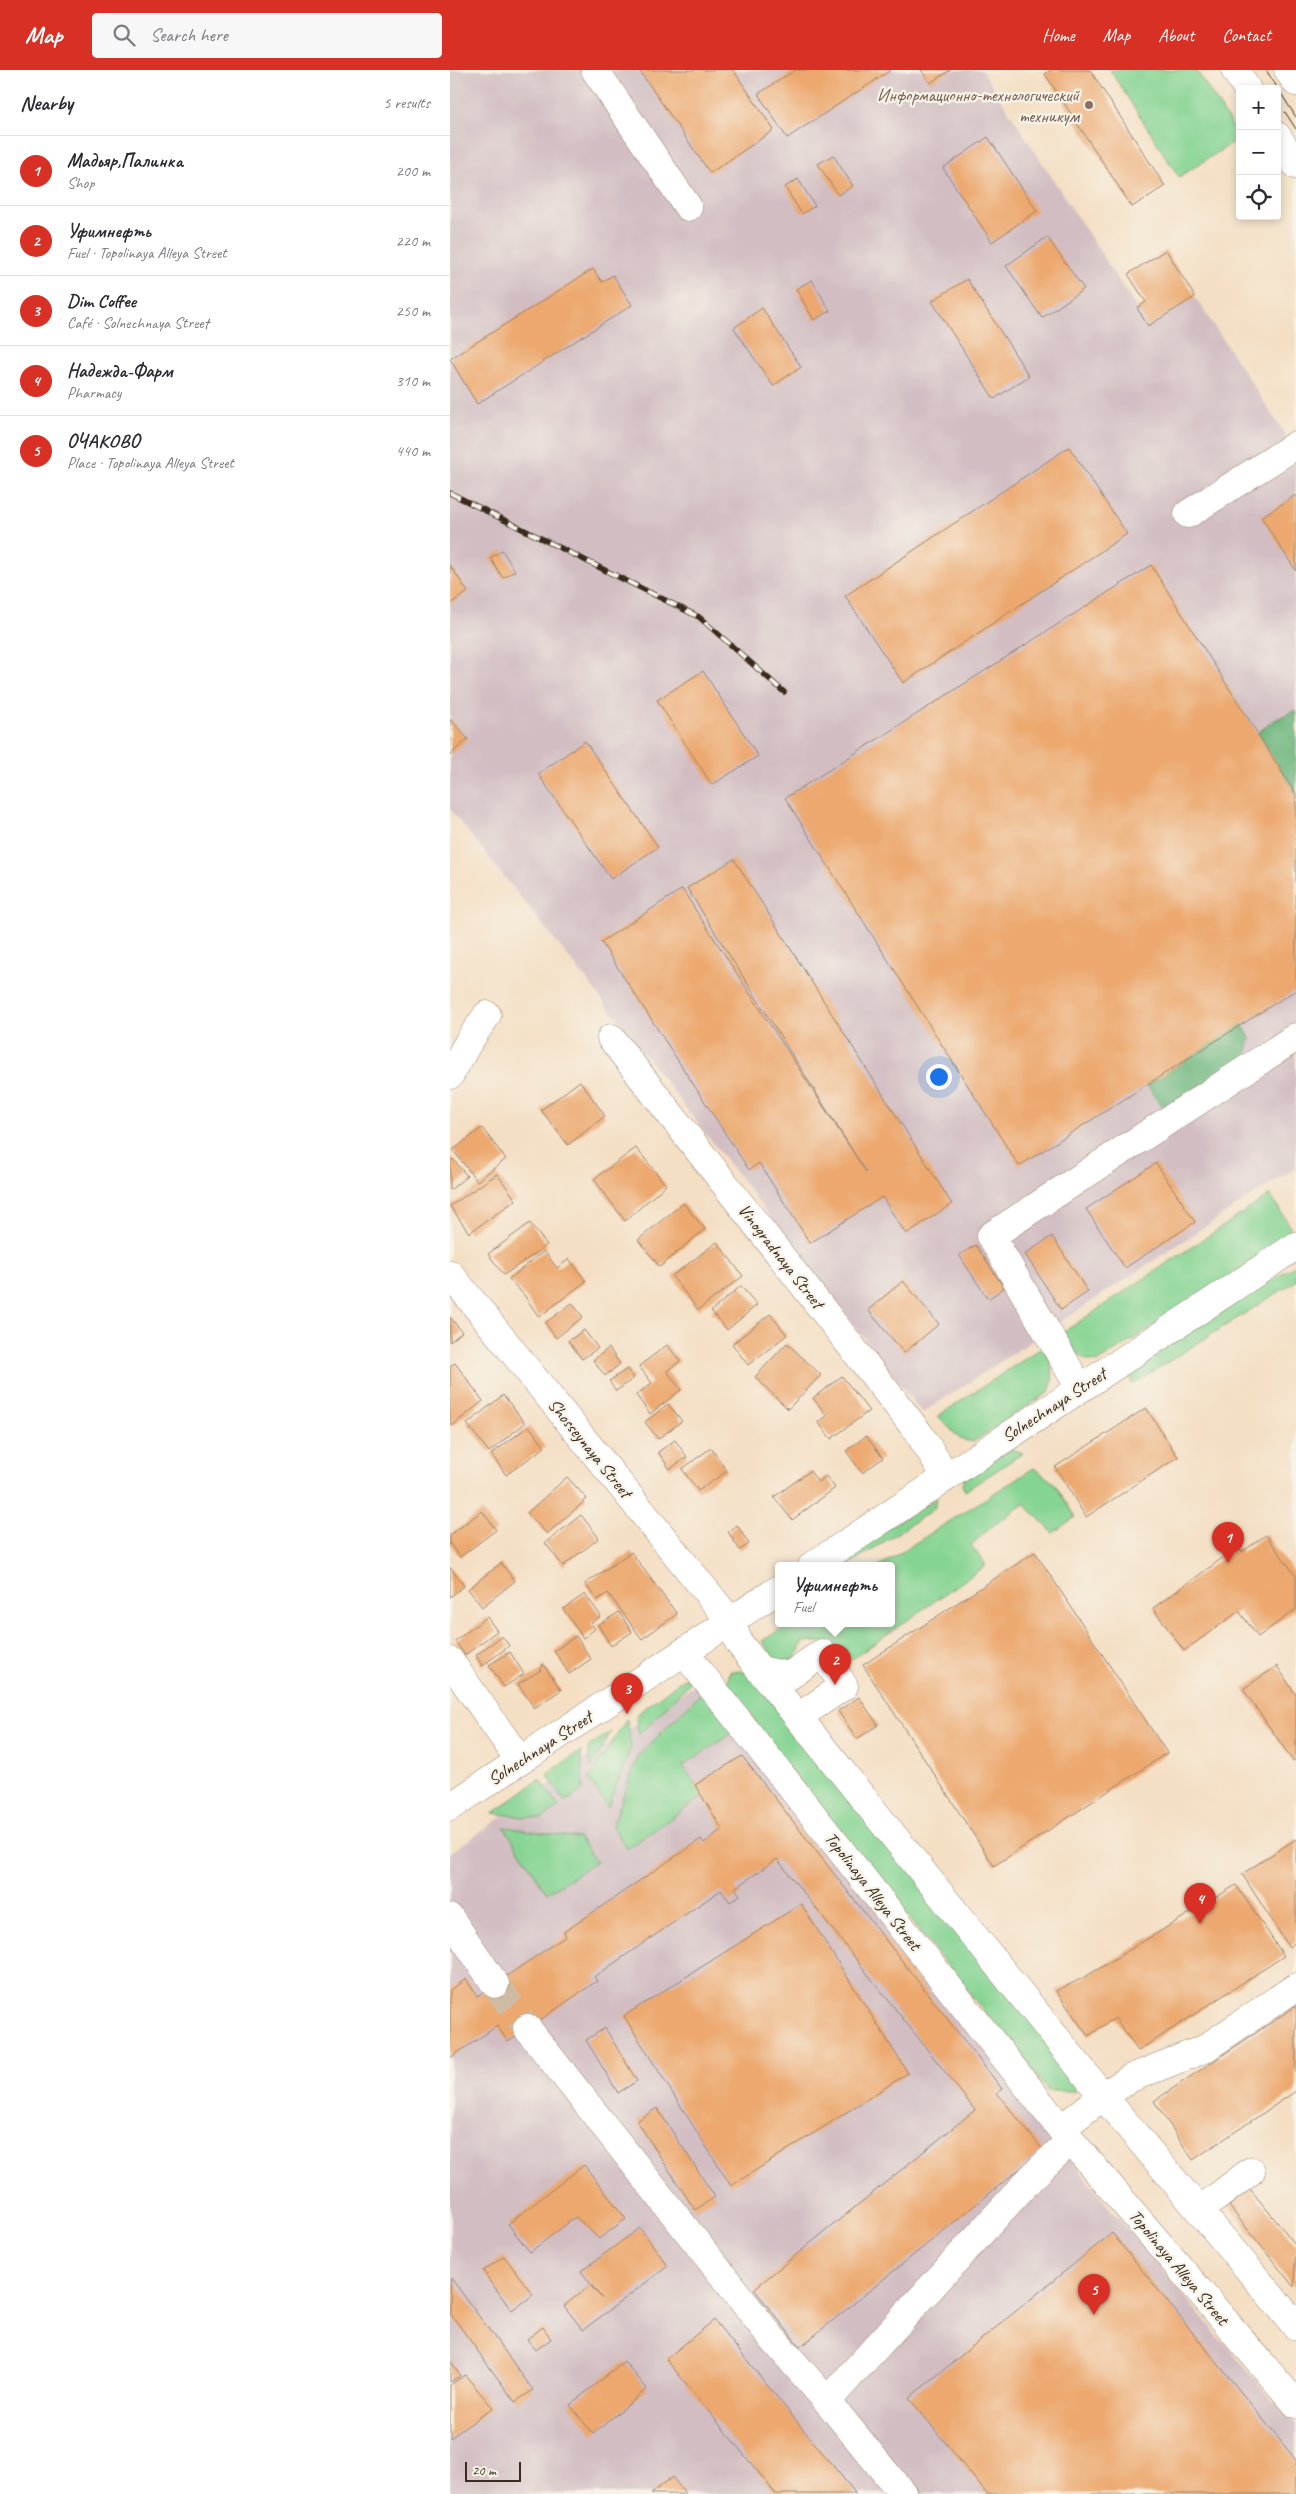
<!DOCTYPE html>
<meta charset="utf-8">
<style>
:root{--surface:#fff;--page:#f7f7f7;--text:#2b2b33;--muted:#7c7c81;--line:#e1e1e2;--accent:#d93025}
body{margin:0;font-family:Caveat,sans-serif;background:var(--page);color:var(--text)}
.controls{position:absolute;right:15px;top:15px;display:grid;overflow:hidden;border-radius:5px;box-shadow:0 2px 8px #0003}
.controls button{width:45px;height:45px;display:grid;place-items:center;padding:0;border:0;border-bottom:1px solid var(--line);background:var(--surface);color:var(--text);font:25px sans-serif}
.scale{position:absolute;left:15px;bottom:12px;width:56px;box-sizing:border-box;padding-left:5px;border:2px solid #3b2a1e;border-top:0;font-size:14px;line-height:18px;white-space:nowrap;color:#3b2a1e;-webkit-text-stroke:4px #f7f3e8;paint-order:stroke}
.you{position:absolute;left:488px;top:1006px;width:18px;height:18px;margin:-12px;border:4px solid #fff;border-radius:50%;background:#1a73e8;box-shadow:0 0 0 8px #1a73e833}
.badge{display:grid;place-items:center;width:32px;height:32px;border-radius:50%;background:var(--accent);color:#fff;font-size:16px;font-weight:700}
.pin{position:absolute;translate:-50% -41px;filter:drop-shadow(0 1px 2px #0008)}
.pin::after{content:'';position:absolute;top:26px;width:18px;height:15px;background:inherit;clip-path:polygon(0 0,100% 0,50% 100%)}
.popup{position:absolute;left:325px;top:1492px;width:120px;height:65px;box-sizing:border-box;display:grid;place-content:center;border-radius:5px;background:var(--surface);filter:drop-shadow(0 1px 4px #0005);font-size:16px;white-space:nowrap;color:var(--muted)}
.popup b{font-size:19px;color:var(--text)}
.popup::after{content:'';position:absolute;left:50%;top:100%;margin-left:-10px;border:10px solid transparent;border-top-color:var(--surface)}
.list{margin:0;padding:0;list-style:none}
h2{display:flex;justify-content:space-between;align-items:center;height:65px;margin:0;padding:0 20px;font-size:21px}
h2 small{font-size:16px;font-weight:400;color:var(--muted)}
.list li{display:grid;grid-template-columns:32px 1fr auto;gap:15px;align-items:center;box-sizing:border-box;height:70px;padding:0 20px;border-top:1px solid var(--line)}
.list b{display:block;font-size:19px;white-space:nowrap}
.list p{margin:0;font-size:16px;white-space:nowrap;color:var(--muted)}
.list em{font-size:16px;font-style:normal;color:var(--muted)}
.icon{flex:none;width:28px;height:28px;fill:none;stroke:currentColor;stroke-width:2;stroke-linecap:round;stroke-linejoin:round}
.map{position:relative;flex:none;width:846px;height:2424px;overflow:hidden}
header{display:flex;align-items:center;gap:30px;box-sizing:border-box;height:70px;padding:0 25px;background:var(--accent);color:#fff}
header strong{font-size:24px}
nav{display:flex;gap:28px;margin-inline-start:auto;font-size:18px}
.search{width:350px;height:45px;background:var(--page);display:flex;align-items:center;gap:12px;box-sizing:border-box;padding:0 18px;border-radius:5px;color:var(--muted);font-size:19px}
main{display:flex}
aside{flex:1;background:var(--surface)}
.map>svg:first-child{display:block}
.industrial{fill:#d2bec2}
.green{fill:#86d493;stroke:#607f58}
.forest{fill:#6cb67d;stroke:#54704e}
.building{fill:#eca86e}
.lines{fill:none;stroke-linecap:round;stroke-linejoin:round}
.minor-tunnel{stroke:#cfbba3;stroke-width:28;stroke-dasharray:28 14;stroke-linecap:butt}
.minor-casing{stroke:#988471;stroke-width:29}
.major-casing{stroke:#988471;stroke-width:29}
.minor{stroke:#fff;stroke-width:28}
.major{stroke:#fff;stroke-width:28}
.tram{stroke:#3b2a1e;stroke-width:1}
.rail-casing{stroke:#3b2a1e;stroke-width:5.5}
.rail{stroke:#f7f3e8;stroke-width:4;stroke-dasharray:11;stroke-linecap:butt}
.education-dot{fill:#8d6e63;stroke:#f7f3e8;stroke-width:2}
.labels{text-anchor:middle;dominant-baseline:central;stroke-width:4.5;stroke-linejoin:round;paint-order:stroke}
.education-label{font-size:18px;fill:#785e54;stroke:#f7f3e8;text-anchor:end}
.street-label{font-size:18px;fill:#3b2a1e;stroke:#f7f3e8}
</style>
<header>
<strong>Map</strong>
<div class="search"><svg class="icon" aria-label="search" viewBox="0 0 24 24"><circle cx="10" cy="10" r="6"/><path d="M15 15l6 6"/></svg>Search here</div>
<nav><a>Home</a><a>Map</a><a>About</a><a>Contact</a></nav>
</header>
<main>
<aside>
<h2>Nearby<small>5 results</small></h2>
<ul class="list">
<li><span class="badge">1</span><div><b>Мадьяр,Палинка</b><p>Shop</p></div><em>200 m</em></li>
<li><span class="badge">2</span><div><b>Уфимнефть</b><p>Fuel · Topolinaya Alleya Street</p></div><em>220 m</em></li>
<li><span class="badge">3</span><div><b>Dim Coffee</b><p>Café · Solnechnaya Street</p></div><em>250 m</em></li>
<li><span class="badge">4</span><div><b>Надежда-Фарм</b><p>Pharmacy</p></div><em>310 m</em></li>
<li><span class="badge">5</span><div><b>ОЧАКОВО</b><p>Place · Topolinaya Alleya Street</p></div><em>440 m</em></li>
</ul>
</aside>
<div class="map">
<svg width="846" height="2424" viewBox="0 0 846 2424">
<rect width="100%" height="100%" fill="#f7f3e8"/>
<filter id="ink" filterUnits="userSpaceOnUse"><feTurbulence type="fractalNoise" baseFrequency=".02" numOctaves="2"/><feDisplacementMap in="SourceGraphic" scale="10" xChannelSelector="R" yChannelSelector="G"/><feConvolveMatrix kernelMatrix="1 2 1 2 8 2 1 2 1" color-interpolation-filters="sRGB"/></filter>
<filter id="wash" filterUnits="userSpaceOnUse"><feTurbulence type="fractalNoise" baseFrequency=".0096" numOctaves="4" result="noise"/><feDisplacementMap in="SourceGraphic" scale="20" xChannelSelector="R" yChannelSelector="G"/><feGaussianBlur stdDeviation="1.12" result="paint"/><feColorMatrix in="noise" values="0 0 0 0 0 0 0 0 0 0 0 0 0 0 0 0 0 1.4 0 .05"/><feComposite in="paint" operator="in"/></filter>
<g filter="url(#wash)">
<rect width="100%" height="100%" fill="#f4dfc4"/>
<g class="industrial">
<polygon points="0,0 532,0 698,256 745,227 846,381 846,1097 472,1343 136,909 0,739"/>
<polygon points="250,1610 652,2129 824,2332 830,2332 846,2353 846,2424 0,2424 0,1783"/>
</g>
<g class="green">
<polygon points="660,0 746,0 790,68 729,107"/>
<path d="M820,1125L840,1156L839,1168L648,1292C628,1290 622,1279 612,1263Z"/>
<polygon points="846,1195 846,1211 683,1314 679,1307 682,1299"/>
<path d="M593,1277C602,1294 606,1304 599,1322L523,1372L510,1369L488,1346Z"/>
<polygon points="561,1379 573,1383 515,1421 512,1415 515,1406"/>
<polygon points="584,1398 604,1413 625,1447 603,1463 574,1434 545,1454 521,1475 536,1495 398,1592 374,1572 353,1572 345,1589 327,1592 312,1571 339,1554 441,1554 441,1496 429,1496"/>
<polygon points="487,1428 484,1439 397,1496 375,1496"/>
<polygon points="280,1601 300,1602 629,2008 625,2021 598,2021 276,1620"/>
<polygon points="234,1608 244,1608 189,1665 186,1645"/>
<polygon points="253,1621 283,1662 233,1696 253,1726 177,1779 162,1756 189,1685"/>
<polygon points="177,1649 181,1677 158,1738 139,1709"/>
<polygon points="161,1662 141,1698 138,1677"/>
<polygon points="131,1681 133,1720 115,1732 97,1704"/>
<polygon points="90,1709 109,1737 91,1749 43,1743"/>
<polygon points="54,1757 129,1768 146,1792 97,1823"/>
</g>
<g class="forest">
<polygon points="846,640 846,724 807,663 825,650"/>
<polygon points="792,954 800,968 796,986 718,1037 710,1034 697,1015"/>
</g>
<g id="blocks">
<g class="building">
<polygon points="189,0 283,0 324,60 260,103"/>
<polygon points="345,0 441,0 337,68 308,24"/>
<polygon points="471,0 501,0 480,13"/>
<polygon points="601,0 640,0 715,116 682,137 595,4"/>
<polygon points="538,67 587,141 542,172 493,98"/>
<polygon points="383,85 403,116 388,125 368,94"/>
<polygon points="348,109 365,136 352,144 335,117"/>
<polygon points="597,167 634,219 592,248 556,196"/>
<polygon points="716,180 745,227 698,256 687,238 696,232 678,204"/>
<polygon points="143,199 152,212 163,205 182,235 27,334 0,289"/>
<polygon points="517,209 579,306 544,329 482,231"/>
<polygon points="362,210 380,241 364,250 346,219"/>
<polygon points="312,238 351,297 323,316 284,258"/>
<polygon points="619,377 677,464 453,613 395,526"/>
<polygon points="846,425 846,501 811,447"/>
<polygon points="52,480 65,501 53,508 40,488"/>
<polygon points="0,495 18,522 0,534"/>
<polygon points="701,495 846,724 846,920 569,1096 335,728"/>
<polygon points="253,601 308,686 262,715 207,630"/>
<polygon points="0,649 18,669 0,685"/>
<polygon points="135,671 208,777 161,809 88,704"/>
<polygon points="284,789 502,1134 456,1164 432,1127 360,1173 309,1093 299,1100 151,872 232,819 416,1102 237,818"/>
<polygon points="130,1011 155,1046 118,1075 91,1040"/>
<polygon points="32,1058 56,1089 27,1111 3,1080"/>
<polygon points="186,1078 216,1115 175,1151 144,1109"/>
<polygon points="3,1089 17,1106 0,1120 0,1091"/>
<polygon points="706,1093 745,1152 675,1198 636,1139"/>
<polygon points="47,1104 66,1130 19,1163 0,1136"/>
<polygon points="233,1133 255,1159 210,1197 188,1170"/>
<polygon points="80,1153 97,1175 54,1205 38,1184"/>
<polygon points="602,1166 638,1222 611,1240 575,1184"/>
<polygon points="267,1172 293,1206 248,1240 222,1206"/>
<polygon points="526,1175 554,1218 538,1229 509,1185"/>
<polygon points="94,1181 107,1198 119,1189 136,1211 89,1247 74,1225 59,1209"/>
<polygon points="453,1211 489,1254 454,1283 418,1240"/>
<polygon points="291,1216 307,1235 277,1260 261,1241"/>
<polygon points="122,1233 133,1247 106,1268 95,1253"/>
<polygon points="320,1244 337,1265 298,1295 282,1274"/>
<polygon points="0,1247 12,1262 0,1272"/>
<polygon points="134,1260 148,1278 132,1289 118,1271"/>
<polygon points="337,1273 371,1305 338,1339 305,1307"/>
<polygon points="217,1275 230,1291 217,1301 231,1320 200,1344 186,1325 202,1313 189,1296"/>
<polygon points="159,1278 170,1294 155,1306 143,1290"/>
<polygon points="5,1293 33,1331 2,1356 0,1352 0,1297"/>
<polygon points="177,1299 184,1308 166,1321 159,1311"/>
<polygon points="392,1306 419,1341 381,1369 368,1352 377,1346 363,1328"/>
<polygon points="53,1325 75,1353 39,1382 17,1354"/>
<polygon points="218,1334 232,1351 208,1369 195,1352"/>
<polygon points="696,1338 728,1387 636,1447 605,1397"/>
<polygon points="79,1356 95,1377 56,1405 41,1384"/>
<polygon points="416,1366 433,1388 412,1403 396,1381"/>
<polygon points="225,1370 237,1387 220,1399 208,1382"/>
<polygon points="261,1378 277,1401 248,1421 232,1399"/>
<polygon points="360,1401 368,1412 376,1406 385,1418 342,1450 324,1427"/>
<polygon points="117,1407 137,1429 97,1464 77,1443"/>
<polygon points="32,1441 46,1460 10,1487 0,1474 0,1465"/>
<polygon points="131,1445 149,1468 113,1496 95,1473"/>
<polygon points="287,1455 299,1474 290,1480 278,1462"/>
<polygon points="816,1465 846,1506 846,1539 808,1567 789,1541 734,1581 703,1538 788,1477 792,1482"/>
<polygon points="181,1482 227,1544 192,1569 158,1523 147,1530 135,1514"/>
<polygon points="585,1482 717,1683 544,1796 413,1595"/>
<polygon points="51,1493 65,1511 32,1537 18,1519"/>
<polygon points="0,1497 14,1516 0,1527"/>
<polygon points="135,1524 151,1546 141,1553 145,1559 133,1568 113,1539"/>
<polygon points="169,1542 182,1562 161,1576 148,1555"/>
<polygon points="37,1547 47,1561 15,1585 5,1571"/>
<polygon points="52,1566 59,1576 32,1596 26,1585"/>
<polygon points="126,1566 141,1589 119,1604 104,1581"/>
<polygon points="60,1582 74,1604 54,1617 39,1595"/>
<polygon points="93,1594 111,1620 84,1638 68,1614 91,1600"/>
<polygon points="827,1596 846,1625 846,1689 843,1691 793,1619"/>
<polygon points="409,1627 428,1655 407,1669 388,1641"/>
<polygon points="292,1686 552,2019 547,2023 593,2080 350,2277 304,2219 525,2040 327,1789 285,1818 290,1825 280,1832 271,1820 144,1907 147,1911 58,1972 47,1956 0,1988 0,1920 16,1909 27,1926 116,1866 114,1862 251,1769 254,1773 272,1759 245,1715"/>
<polygon points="846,1769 846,1872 839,1877 792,1804"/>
<polygon points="786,1815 834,1886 688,1981 665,1948 638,1966 606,1921 635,1907"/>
<polygon points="351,1834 458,2003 281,2116 174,1946"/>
<polygon points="846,1936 846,2021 743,2090 704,2031"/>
<polygon points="155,1958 187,2011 168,2023 136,1970"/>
<polygon points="207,2038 265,2127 245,2140 187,2051"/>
<polygon points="134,2095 176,2149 149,2169 126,2147 80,2182 58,2154"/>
<polygon points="800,2119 846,2175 844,2217 779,2136"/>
<polygon points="190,2158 218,2196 133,2260 114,2236 140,2215 152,2229 131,2201"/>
<polygon points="662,2163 846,2390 846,2424 537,2424 459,2328"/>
<polygon points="54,2186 83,2225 62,2241 33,2201"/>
<polygon points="1,2208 83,2320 65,2332 0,2243"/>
<polygon points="264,2250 406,2424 326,2424 216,2289"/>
<polygon points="93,2257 101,2269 86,2280 77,2269"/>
<polygon points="0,2290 10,2306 0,2312"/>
<polygon points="174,2291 197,2319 143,2364 120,2335"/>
<polygon points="15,2305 43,2338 0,2368 0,2315"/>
<polygon points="222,2407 236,2424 201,2424"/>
</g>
</g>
</g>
<g filter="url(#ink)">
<use href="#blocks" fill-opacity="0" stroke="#988471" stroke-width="1"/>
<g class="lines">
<polyline class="minor-tunnel" points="45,1914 77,1958"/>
<defs>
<g id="minor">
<polyline points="145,0 238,137"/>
<polyline points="785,0 797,19"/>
<polyline points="838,0 846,12"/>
<polyline points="827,66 846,95"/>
<polyline points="738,444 846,375"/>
<polyline points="161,968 468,1362 496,1406"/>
<polyline points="0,1005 19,971 37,945"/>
<polyline points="0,1204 281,1552 289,1573 310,1600 653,2026 846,2256"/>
<polyline points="630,1318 541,1166 846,967"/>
<polyline points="234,1582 611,2059 846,2334"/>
<polyline points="0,1591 70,1691"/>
<polyline points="310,1600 339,1606 372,1583 394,1616 348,1647"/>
<polyline points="0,1848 45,1914"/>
<polyline points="77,1958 322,2268 377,2331 581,2108 621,2070"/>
<polyline points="611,2059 653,2026 681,2008 754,1979 846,1917"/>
<polyline points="750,2140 801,2101"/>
<polyline points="377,2331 453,2424"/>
</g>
<g id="major">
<polyline points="362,1496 846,1176"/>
<polyline points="0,1737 329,1519"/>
</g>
</defs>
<use href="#minor" class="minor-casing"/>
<use href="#major" class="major-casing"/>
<use href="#minor" class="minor"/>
<use href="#major" class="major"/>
<g class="tram">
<polyline points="816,0 846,47"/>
<polyline points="835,42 846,59"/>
</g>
<defs>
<polyline id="rail" points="0,423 249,547 334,622"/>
</defs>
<use href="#rail" class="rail-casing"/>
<use href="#rail" class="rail"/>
</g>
</g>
<circle class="education-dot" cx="639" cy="35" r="5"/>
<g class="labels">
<g class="education-label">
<text x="629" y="25">Информационно-технологический<tspan x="629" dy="21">техникум</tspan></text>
</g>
<g class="street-label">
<text transform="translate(331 1186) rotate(52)">Vinogradnaya Street</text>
<text transform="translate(604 1335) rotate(-33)">Solnechnaya Street</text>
<text transform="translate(140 1378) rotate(51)">Shosseynaya Street</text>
<text transform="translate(90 1678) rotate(-33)">Solnechnaya Street</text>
<text transform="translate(423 1821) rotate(52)">Topolinaya Alleya Street</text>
<text transform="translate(729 2197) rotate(50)">Topolinaya Alleya Street</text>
</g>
</g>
</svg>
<div class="controls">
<button>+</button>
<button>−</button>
<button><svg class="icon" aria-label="locate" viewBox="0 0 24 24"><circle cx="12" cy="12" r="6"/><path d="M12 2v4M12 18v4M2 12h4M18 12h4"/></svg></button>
</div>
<div class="scale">20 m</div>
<div class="you"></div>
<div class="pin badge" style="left:778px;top:1493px">1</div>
<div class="pin badge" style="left:385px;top:1615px">2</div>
<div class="popup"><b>Уфимнефть</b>Fuel</div>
<div class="pin badge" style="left:177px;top:1644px">3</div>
<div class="pin badge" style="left:750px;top:1854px">4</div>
<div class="pin badge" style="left:644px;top:2245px">5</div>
</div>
</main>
